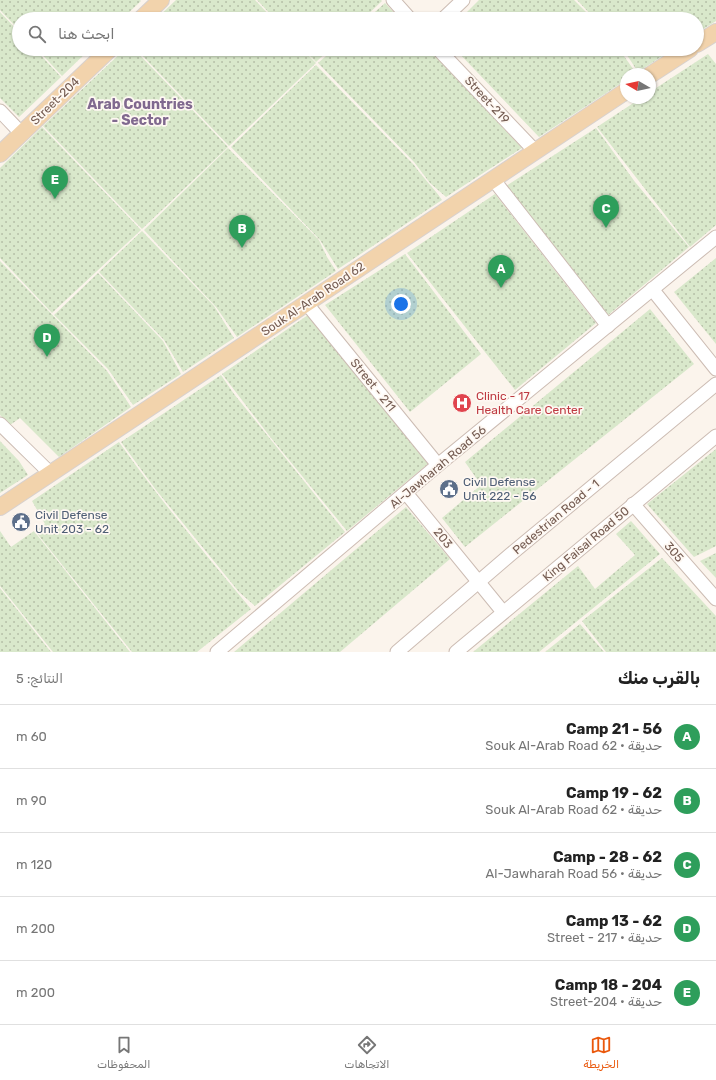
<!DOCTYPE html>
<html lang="ar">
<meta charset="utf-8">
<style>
:root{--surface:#fff;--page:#f6f6f6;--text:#222;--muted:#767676;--line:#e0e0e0;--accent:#ea580c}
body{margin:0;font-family:Rubik,Cairo,sans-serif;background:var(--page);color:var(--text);direction:rtl}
.compass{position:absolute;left:620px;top:68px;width:36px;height:36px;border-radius:50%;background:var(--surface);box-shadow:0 1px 3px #0004;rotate:279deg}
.you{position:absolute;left:401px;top:304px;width:14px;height:14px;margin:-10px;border:3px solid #fff;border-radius:50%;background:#1a73e8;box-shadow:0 0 0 6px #1a73e833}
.badge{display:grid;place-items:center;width:26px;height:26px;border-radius:50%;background:var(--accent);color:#fff;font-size:13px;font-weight:700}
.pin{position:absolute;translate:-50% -33px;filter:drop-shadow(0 1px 2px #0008)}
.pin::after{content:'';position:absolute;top:21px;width:14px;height:12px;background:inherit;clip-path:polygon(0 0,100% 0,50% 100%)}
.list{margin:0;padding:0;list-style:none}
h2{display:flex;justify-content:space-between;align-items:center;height:52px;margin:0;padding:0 16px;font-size:17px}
h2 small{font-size:13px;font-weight:400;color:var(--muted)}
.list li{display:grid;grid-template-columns:26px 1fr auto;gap:12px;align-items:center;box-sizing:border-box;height:64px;padding:0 16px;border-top:1px solid var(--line)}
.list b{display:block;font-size:15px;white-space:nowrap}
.list p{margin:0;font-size:13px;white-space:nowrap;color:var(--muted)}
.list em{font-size:13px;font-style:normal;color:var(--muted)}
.icon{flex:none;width:22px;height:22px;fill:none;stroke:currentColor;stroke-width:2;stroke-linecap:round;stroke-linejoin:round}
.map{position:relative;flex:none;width:716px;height:652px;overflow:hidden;direction:ltr}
.search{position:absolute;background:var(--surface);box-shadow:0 1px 3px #0004;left:12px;right:12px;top:12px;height:44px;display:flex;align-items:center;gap:10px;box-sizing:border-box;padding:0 14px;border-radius:22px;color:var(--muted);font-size:15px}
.sheet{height:372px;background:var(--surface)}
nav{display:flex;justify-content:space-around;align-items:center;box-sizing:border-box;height:56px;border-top:1px solid var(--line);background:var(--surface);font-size:11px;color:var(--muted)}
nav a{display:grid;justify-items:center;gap:2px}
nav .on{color:var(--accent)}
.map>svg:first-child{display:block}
.green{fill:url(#green-dots)}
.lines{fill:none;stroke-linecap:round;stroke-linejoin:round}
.minor-casing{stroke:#ccbcb3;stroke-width:15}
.major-casing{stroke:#d8d1ce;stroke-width:18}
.minor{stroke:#fff;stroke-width:13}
.major{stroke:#f2d3ac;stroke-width:16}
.labels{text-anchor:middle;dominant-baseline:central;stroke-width:3.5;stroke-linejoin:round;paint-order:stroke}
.street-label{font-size:12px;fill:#745b51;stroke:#fef8f2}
.health-label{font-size:12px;fill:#be3a42;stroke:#fef8f2;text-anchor:start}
.service-label{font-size:12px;fill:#4e5e75;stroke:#fef8f2;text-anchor:start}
.quarter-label{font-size:14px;font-weight:bold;fill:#80698f;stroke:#fef8f2}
</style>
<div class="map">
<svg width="716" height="652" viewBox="0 0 716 652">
<defs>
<pattern id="green-dots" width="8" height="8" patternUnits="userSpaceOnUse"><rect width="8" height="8" fill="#d9e8cb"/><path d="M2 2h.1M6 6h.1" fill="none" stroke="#b5bfa7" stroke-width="1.8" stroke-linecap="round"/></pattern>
</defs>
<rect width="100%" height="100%" fill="#fbf4ec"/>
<g class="green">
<polygon points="0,0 140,0 141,1 122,19 19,19 19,30 0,10"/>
<polygon points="176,0 255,0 273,19 156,19"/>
<polygon points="257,0 381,0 382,1 363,19 275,19"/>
<polygon points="479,0 574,0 593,19 460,19"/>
<polygon points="577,0 716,0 716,21 697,33 697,19 595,19"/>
<polygon points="385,3 400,19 367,19"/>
<polygon points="0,12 19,32 19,49 35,49 61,77 19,117 0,98"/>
<polygon points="37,49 90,49 62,76"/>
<polygon points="125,49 134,49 228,147 142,229 43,126"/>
<polygon points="136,49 302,49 316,63 229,146"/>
<polygon points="303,49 330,49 316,62"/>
<polygon points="334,49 429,49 522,148 446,197 430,183 414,162 318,63"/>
<polygon points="455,49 619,49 636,73 626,74 626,80 539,137"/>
<polygon points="623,49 673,49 638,72"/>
<polygon points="708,54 716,64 716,225 690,247 597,127 641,98 650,98 650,92"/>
<path d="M316,65L414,165C423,178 434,188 442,200L338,269L320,240L231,147Z"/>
<polygon points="42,127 141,230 52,313 0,258 0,168"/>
<polygon points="596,128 635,182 689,247 607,316 506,186"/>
<polygon points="228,148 319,240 327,257 336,271 237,337 216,307 144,230"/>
<polygon points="495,194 596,323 515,390 407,253"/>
<polygon points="142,231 214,306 234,338 183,372 164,340 99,272"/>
<polygon points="405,254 481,354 410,412 325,305"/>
<polygon points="716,258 716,344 674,292"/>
<polygon points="0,261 107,371 131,407 59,457 20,418 10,425 0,415"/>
<polygon points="98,273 163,341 181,374 133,405 108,369 54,315"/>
<polygon points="650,309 694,364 465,547 442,518 481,485 465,462"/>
<polygon points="308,315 430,462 347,531 271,438 222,374"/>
<polygon points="221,375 234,394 345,532 255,606 239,592 156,490 121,442"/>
<polygon points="0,441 19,461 28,475 0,493"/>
<path d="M119,442C160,500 206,555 251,609L197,652H132L35,531L45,524L32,501Z"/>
<polygon points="716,449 716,546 694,557 647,504"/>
<polygon points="406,507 450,559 340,652 234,652"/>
<polygon points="631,521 660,554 539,652 473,652 578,566 595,589 635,555 616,534"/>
<polygon points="0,531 11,547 34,531 130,652 53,652 0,586"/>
<polygon points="716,553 716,578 700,561"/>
<polygon points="662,558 716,616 716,652 606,652 582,621"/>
<polygon points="0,588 51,652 0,652"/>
<polygon points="580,624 604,652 545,652"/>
</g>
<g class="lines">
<defs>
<g id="minor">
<polyline points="393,0 410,19"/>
<polyline points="443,19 463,0"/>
<polyline points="438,49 535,151"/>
<polyline points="0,111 21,133"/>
<polyline points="493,179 608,326"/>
<polyline points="652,289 716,369"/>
<polyline points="307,304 438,465"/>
<polyline points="0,424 50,473"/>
<polyline points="406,493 503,612"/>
<polyline points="633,504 716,599"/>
<polyline points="217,652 438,465 716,237"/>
<polyline points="397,652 511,554 716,384"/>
<polyline points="456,652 716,436"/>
</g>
<g id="major">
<polyline points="141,19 161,0"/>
<polyline points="697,44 716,32"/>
<polyline points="650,75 690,49"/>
<polyline points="0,154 110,49"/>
<polyline points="0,507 626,91"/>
</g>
</defs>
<use href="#minor" class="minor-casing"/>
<use href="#major" class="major-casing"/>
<use href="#minor" class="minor"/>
<use href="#major" class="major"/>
</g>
<defs>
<symbol id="hospital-disc" viewBox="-11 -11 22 22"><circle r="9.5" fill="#e0444e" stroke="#fef8f2"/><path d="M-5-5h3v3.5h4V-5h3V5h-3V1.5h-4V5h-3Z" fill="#fff"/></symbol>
<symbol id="civic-disc" viewBox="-11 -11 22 22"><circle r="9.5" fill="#5c6f8a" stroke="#fef8f2"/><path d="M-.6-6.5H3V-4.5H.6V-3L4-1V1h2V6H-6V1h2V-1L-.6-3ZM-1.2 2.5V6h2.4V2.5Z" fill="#fff"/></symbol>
</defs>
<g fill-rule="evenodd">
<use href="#hospital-disc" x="451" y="392" width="22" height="22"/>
<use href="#civic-disc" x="438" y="478" width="22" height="22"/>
<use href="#civic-disc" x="10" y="511" width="22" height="22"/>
</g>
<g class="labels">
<g class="street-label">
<text transform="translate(487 100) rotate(47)">Street-219</text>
<text transform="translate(55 101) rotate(-44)">Street-204</text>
<text transform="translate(313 299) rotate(-34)">Souk Al-Arab Road 62</text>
<text transform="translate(373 385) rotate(51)">Street - 211</text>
<text transform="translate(438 467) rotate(-40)">Al-Jawharah Road 56</text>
<text transform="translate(556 517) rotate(-40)">Pedestrian Road - 1</text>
<text transform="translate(443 538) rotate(51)">203</text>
<text transform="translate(586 544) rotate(-40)">King Faisal Road 50</text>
<text transform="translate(674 552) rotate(49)">305</text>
</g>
<g class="health-label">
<text x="476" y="396">Clinic - 17<tspan x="476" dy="14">Health Care Center</tspan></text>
</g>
<g class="service-label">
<text x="463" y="482">Civil Defense<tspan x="463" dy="14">Unit 222 - 56</tspan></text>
<text x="35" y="515">Civil Defense<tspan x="35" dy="14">Unit 203 - 62</tspan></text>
</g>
<g class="quarter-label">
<text x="140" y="104">Arab Countries<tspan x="140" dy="16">- Sector</tspan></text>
</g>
</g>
</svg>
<svg class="compass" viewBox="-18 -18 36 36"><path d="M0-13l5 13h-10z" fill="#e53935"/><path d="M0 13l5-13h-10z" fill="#767676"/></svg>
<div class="you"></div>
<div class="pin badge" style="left:501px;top:288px;background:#2e9e5b">A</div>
<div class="pin badge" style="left:242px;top:248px;background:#2e9e5b">B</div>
<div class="pin badge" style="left:606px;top:228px;background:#2e9e5b">C</div>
<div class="pin badge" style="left:47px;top:357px;background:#2e9e5b">D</div>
<div class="pin badge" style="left:55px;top:199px;background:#2e9e5b">E</div>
<div class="search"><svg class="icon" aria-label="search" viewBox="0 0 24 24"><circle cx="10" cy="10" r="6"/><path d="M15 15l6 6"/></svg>ابحث هنا</div>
</div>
<section class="sheet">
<h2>بالقرب منك<small>النتائج: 5</small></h2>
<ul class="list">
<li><span class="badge" style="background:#2e9e5b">A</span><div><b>Camp 21 - 56</b><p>حديقة · Souk Al-Arab Road 62</p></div><em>60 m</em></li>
<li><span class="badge" style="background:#2e9e5b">B</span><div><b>Camp 19 - 62</b><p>حديقة · Souk Al-Arab Road 62</p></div><em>90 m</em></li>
<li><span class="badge" style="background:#2e9e5b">C</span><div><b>Camp - 28 - 62</b><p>حديقة · Al-Jawharah Road 56</p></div><em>120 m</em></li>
<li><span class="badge" style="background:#2e9e5b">D</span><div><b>Camp 13 - 62</b><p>حديقة · Street - 217</p></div><em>200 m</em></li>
<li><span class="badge" style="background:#2e9e5b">E</span><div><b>Camp 18 - 204</b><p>حديقة · Street-204</p></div><em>200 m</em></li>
</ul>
</section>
<nav>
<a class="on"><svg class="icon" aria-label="map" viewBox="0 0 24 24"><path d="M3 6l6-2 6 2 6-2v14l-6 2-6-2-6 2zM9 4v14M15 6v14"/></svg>الخريطة</a>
<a><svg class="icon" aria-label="directions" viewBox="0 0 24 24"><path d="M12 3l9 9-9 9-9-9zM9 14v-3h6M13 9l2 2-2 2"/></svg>الاتجاهات</a>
<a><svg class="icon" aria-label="saved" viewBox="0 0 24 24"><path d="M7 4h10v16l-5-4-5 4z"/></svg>المحفوظات</a>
</nav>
